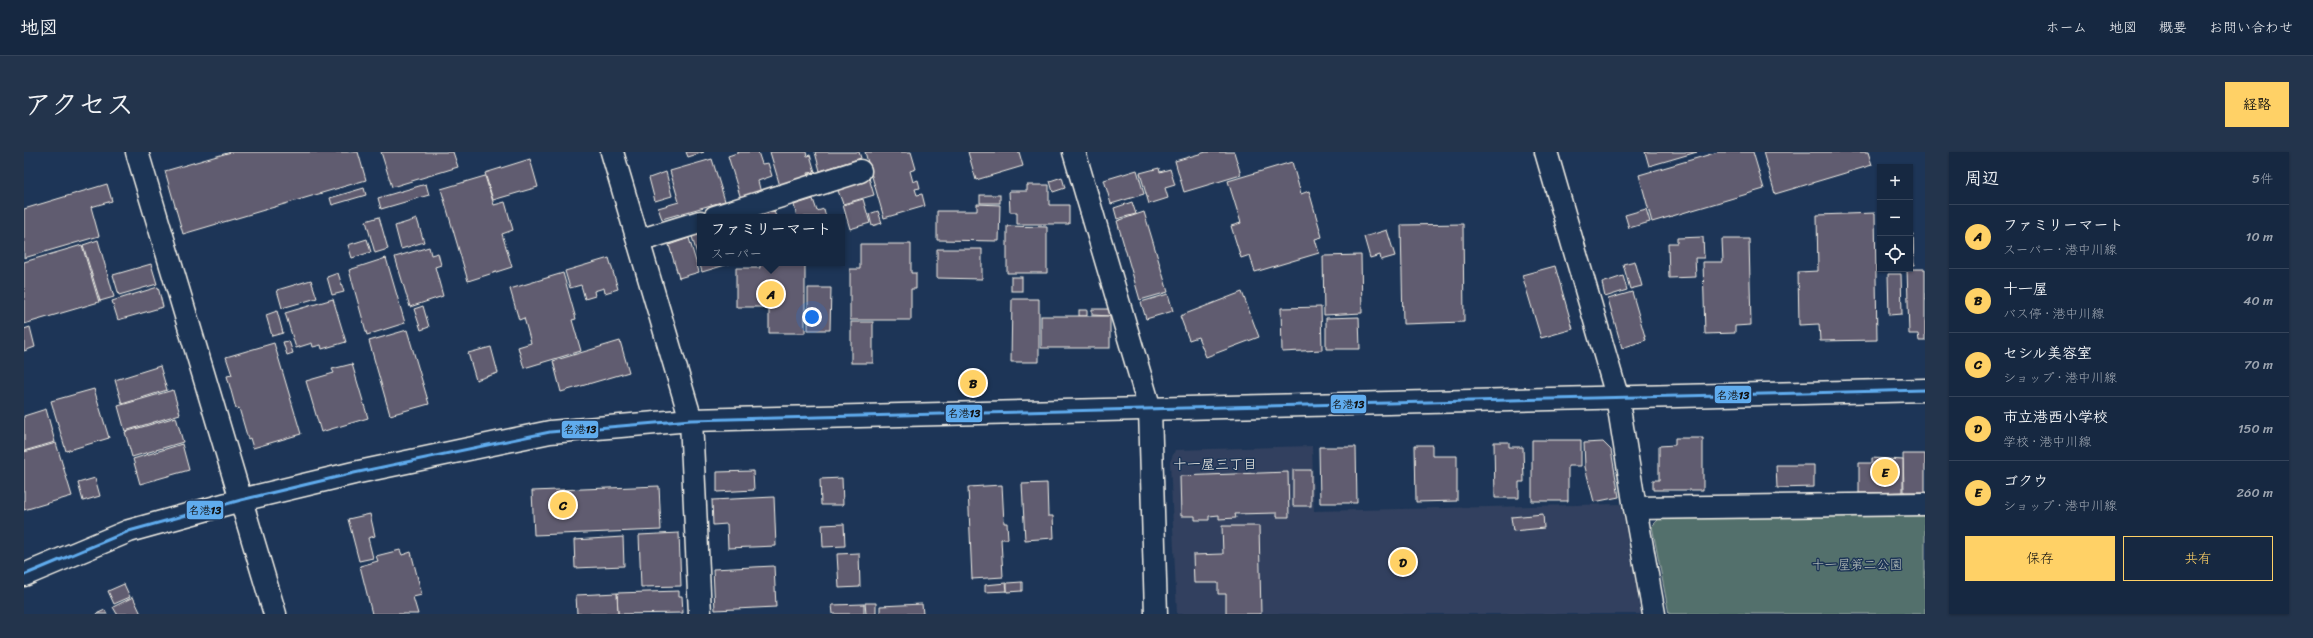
<!DOCTYPE html>
<html lang="ja">
<meta charset="utf-8">
<style>
:root{--surface:#162841;--page:#23344c;--text:#f1f3f6;--muted:#9ea6b1;--line:#35445a;--accent:#ffd166}
body{margin:0;font-family:Sriracha,"Klee One",sans-serif;background:var(--page);color:var(--text)}
.controls{position:absolute;right:12px;top:12px;display:grid;overflow:hidden;border-radius:0px;box-shadow:0 1px 3px #0004}
.controls button{width:36px;height:36px;display:grid;place-items:center;padding:0;border:0;border-bottom:1px solid var(--line);background:var(--surface);color:var(--text);font:20px sans-serif}
.you{position:absolute;left:788px;top:165px;width:14px;height:14px;margin:-10px;border:3px solid #fff;border-radius:50%;background:#1a73e8;box-shadow:0 0 0 6px #1a73e833}
.badge{display:grid;place-items:center;width:26px;height:26px;border-radius:50%;background:var(--accent);color:#111;font-size:13px;font-weight:700}
.pin{position:absolute;translate:-50% -50%;border:2px solid #fff;box-shadow:0 1px 4px #0006}
.popup{position:absolute;left:673px;top:62px;width:148px;height:52px;box-sizing:border-box;display:grid;place-content:center;border-radius:0px;background:var(--surface);filter:drop-shadow(0 1px 3px #0005);font-size:13px;white-space:nowrap;color:var(--muted)}
.popup b{font-size:15px;color:var(--text)}
.popup::after{content:'';position:absolute;left:50%;top:100%;margin-left:-8px;border:8px solid transparent;border-top-color:var(--surface)}
.list{margin:0;padding:0;list-style:none}
h2{display:flex;justify-content:space-between;align-items:center;height:52px;margin:0;padding:0 16px;font-size:17px}
h2 small{font-size:13px;font-weight:400;color:var(--muted)}
.list li{display:grid;grid-template-columns:26px 1fr auto;gap:12px;align-items:center;box-sizing:border-box;height:64px;padding:0 16px;border-top:1px solid var(--line)}
.list b{display:block;font-size:15px;white-space:nowrap}
.list p{margin:0;font-size:13px;white-space:nowrap;color:var(--muted)}
.list em{font-size:13px;font-style:normal;color:var(--muted)}
.actions{display:flex;gap:8px;padding:12px 16px}
.actions a{flex:1;padding:9px 0;border:1px solid var(--accent);border-radius:0px;text-align:center;font-size:14px;color:var(--accent)}
.actions .main{background:var(--accent);color:#111}
.icon{flex:none;width:22px;height:22px;fill:none;stroke:currentColor;stroke-width:2;stroke-linecap:round;stroke-linejoin:round}
.map{position:relative;flex:none;width:1901px;height:462px;overflow:hidden;border-radius:0px}
header{display:flex;align-items:center;gap:24px;box-sizing:border-box;height:56px;padding:0 20px;background:var(--surface);border-bottom:1px solid var(--line)}
header strong{font-size:19px}
nav{display:flex;gap:22px;margin-inline-start:auto;font-size:14px}
.intro{display:flex;align-items:center;justify-content:space-between;box-sizing:border-box;height:96px;padding:0 24px}
h1{margin:0;font-size:28px}
.button{padding:10px 18px;border-radius:0px;background:var(--accent);color:#111;font-size:14px;font-weight:700}
main{display:flex;gap:24px;padding:0 24px}
aside{flex:1;background:var(--surface);border-radius:0px;box-shadow:0 1px 3px #0004}
.map>svg:first-child{display:block}
.built{fill:#31415e}
.green{fill:#536f6c;stroke:#a4b0aa}
.building{fill:#615c70;stroke:#f4f1e8}
.lines{fill:none;stroke-linecap:round;stroke-linejoin:round}
.minor-casing{stroke:#f4f1e8;stroke-width:25}
.major-casing{stroke:#f4f1e8;stroke-width:25}
.minor{stroke:#1d3557;stroke-width:22}
.major{stroke:#1d3557;stroke-width:22}
.bus-1-casing{stroke:#1d3557;stroke-width:6}
.bus-1{stroke:#60acee;stroke-width:3}
.labels{text-anchor:middle;dominant-baseline:central;stroke-width:3;stroke-linejoin:round;paint-order:stroke}
.park-label{font-size:13px;fill:#bcc4bd;stroke:#1d3557}
.neighbourhood-label{font-size:14px;fill:#f4f1e8;stroke:#1d3557}
.line-badge{stroke:#1d3557;stroke-width:1.5}
.pale-badge-label{font-size:11px;text-anchor:middle;font-weight:bold;fill:#111}
</style>
<header>
<strong>地図</strong>
<nav><a>ホーム</a><a>地図</a><a>概要</a><a>お問い合わせ</a></nav>
</header>
<div class="intro"><h1>アクセス</h1><a class="button">経路</a></div>
<main>
<div class="map">
<svg width="1901" height="462" viewBox="0 0 1901 462">
<rect width="100%" height="100%" fill="#1d3557"/>
<filter id="ink" filterUnits="userSpaceOnUse"><feTurbulence type="fractalNoise" baseFrequency=".025" numOctaves="2"/><feDisplacementMap in="SourceGraphic" scale="8" xChannelSelector="R" yChannelSelector="G"/><feConvolveMatrix kernelMatrix="1 2 1 2 8 2 1 2 1" color-interpolation-filters="sRGB"/></filter>
<g filter="url(#ink)">
<polygon class="built" points="1288,294 1290,359 1597,352 1617,462 1153,462 1146,310 1151,298"/>
<polygon class="green" points="1901,361 1901,462 1645,462 1628,374 1639,363"/>
<g class="building">
<polygon points="207,0 334,0 342,28 159,82 141,19"/>
<polygon points="357,0 429,0 434,15 368,35"/>
<polygon points="662,0 680,0 664,5"/>
<polygon points="716,0 734,0 738,12 744,11 748,24 734,29 737,41 717,47 704,4"/>
<polygon points="746,0 782,0 783,4 786,3 791,20 784,21 785,26 756,34"/>
<polygon points="791,0 835,0 837,6 796,19"/>
<polygon points="841,0 887,0 892,17 886,19 889,30 894,28 896,36 891,37 893,43 898,42 901,54 860,66"/>
<polygon points="944,0 995,0 999,14 952,28"/>
<polygon points="1182,0 1210,0 1217,23 1160,40 1151,9"/>
<polygon points="1621,0 1673,0 1625,14"/>
<polygon points="1694,0 1729,0 1740,37 1628,70 1615,23"/>
<polygon points="1739,0 1844,0 1848,13 1751,42"/>
<polygon points="506,7 514,35 469,48 461,21"/>
<polygon points="688,7 701,49 638,67 634,56 655,50 646,19"/>
<polygon points="1268,10 1277,42 1285,39 1298,85 1291,87 1295,101 1231,120 1226,103 1217,106 1207,74 1217,71 1204,29"/>
<polygon points="1135,16 1136,20 1146,17 1151,33 1141,36 1144,46 1125,52 1116,21"/>
<polygon points="1113,18 1120,42 1087,52 1080,28"/>
<polygon points="642,20 648,44 631,49 625,26"/>
<polygon points="461,24 470,53 481,50 489,78 478,82 488,115 444,129 417,37"/>
<polygon points="1038,25 1041,36 1029,40 1026,29"/>
<polygon points="845,26 850,43 819,52 813,36"/>
<polygon points="83,32 88,49 67,55 75,84 0,106 0,57"/>
<polygon points="402,32 405,43 357,57 354,46"/>
<polygon points="1003,33 1025,33 1025,53 1045,53 1045,72 993,72 993,60 986,60 985,39 1003,39"/>
<polygon points="340,36 342,43 308,53 306,46"/>
<rect x="956" y="43" width="20" height="8"/>
<polygon points="789,47 793,59 800,57 802,65 773,65 770,53"/>
<polygon points="839,47 846,71 826,77 819,53"/>
<polygon points="1108,50 1112,62 1093,67 1090,56"/>
<polygon points="953,52 976,53 975,89 913,88 913,59 953,59"/>
<polygon points="1622,57 1626,70 1605,76 1601,63"/>
<polygon points="750,59 752,65 731,65"/>
<polygon points="854,59 858,71 848,74 845,62"/>
<polygon points="1120,60 1144,140 1116,148 1093,69"/>
<polygon points="1851,61 1853,188 1796,189 1795,172 1775,173 1774,120 1794,119 1793,63"/>
<polygon points="355,65 364,97 351,101 342,69"/>
<polygon points="393,67 400,90 377,97 371,74"/>
<polygon points="1439,72 1440,170 1379,172 1377,73"/>
<polygon points="983,74 1023,75 1023,121 983,121"/>
<polygon points="676,78 676,111 708,111 678,120 667,81"/>
<polygon points="1363,78 1371,104 1357,108 1356,103 1346,106 1340,85"/>
<polygon points="1886,81 1889,81 1890,114 1886,114"/>
<polygon points="1679,85 1680,106 1671,106 1672,125 1645,126 1644,91 1653,91 1653,86"/>
<polygon points="665,86 675,120 655,126 645,93"/>
<polygon points="343,87 347,100 328,106 324,93"/>
<polygon points="1698,87 1725,87 1727,173 1711,174 1711,181 1681,182 1679,110 1699,110"/>
<polygon points="74,88 90,145 76,149 59,93"/>
<polygon points="836,92 887,92 887,121 892,121 892,137 887,137 887,168 826,168 826,117 836,117"/>
<polygon points="58,93 75,150 0,172 0,110"/>
<polygon points="405,95 407,103 414,101 417,113 411,115 419,144 386,155 371,105"/>
<polygon points="913,97 958,97 958,127 913,126"/>
<polygon points="1337,103 1338,161 1300,163 1299,104"/>
<polygon points="362,106 381,171 343,183 325,118"/>
<polygon points="585,106 594,137 581,141 580,136 570,139 571,144 561,147 557,133 546,136 541,119"/>
<polygon points="1611,109 1618,134 1606,137 1599,112"/>
<polygon points="736,111 781,111 781,181 745,181 745,155 712,155 712,116 736,116"/>
<polygon points="127,112 133,132 95,143 89,123"/>
<polygon points="1531,114 1549,177 1517,186 1498,123"/>
<polygon points="1883,117 1901,117 1901,189 1895,189 1894,182 1885,182"/>
<polygon points="314,121 320,140 308,143 303,125"/>
<polygon points="539,121 552,167 548,168 557,199 500,216 494,195 507,191 500,166 495,168 486,137"/>
<polygon points="1864,122 1877,122 1878,162 1865,163"/>
<polygon points="1599,124 1603,138 1581,145 1578,131"/>
<rect x="987" y="125" width="11" height="14"/>
<polygon points="287,128 293,146 258,156 253,138"/>
<polygon points="134,135 139,155 94,168 88,149"/>
<polygon points="784,136 807,136 806,178 784,178"/>
<polygon points="1218,140 1235,185 1182,205 1174,185 1165,188 1156,164"/>
<polygon points="1608,140 1622,188 1598,196 1584,147"/>
<polygon points="1144,142 1149,159 1122,167 1117,150"/>
<polygon points="309,147 322,190 298,197 297,193 289,195 288,191 272,196 261,161"/>
<polygon points="988,147 1015,147 1015,210 987,210"/>
<polygon points="399,154 405,175 397,178 390,157"/>
<polygon points="1297,155 1298,198 1258,200 1257,156"/>
<polygon points="1068,157 1086,157 1086,164 1068,163"/>
<rect x="1055" y="158" width="8" height="6"/>
<polygon points="253,159 259,181 248,184 242,163"/>
<rect x="1017" y="164" width="69" height="32"/>
<polygon points="1335,165 1336,197 1302,197 1302,166"/>
<rect x="827" y="170" width="22" height="41"/>
<polygon points="6,175 11,195 0,199 0,177"/>
<polygon points="383,178 405,252 366,263 345,189"/>
<polygon points="265,189 269,201 263,203 259,190"/>
<polygon points="596,189 605,220 537,240 529,209"/>
<polygon points="250,191 277,282 229,296 226,286 224,287 215,256 212,257 203,224 208,223 202,205"/>
<polygon points="467,195 474,221 452,228 444,201"/>
<polygon points="328,212 344,266 297,280 282,229 310,221 308,217"/>
<polygon points="136,214 143,238 98,252 91,228"/>
<polygon points="70,237 85,286 42,299 27,249"/>
<polygon points="149,238 156,262 101,279 94,254"/>
<polygon points="22,257 31,290 0,299 0,264"/>
<polygon points="152,265 159,290 108,305 101,280"/>
<polygon points="1651,286 1679,286 1679,338 1629,338 1629,328 1635,328 1635,294 1651,293"/>
<polygon points="1508,288 1557,288 1557,314 1544,314 1544,349 1508,349"/>
<polygon points="1470,290 1485,290 1485,295 1499,295 1500,330 1495,330 1495,346 1471,346"/>
<polygon points="1579,290 1587,298 1595,345 1570,350 1561,315 1560,291"/>
<polygon points="32,291 48,344 0,358 0,300"/>
<polygon points="158,292 165,318 116,332 109,307"/>
<polygon points="1391,293 1408,293 1408,304 1433,304 1433,349 1392,350"/>
<polygon points="1295,295 1332,295 1333,351 1296,351"/>
<polygon points="1879,302 1901,302 1901,340 1880,340"/>
<polygon points="1848,306 1879,308 1879,340 1835,341 1835,311 1848,311"/>
<polygon points="1752,313 1790,313 1790,335 1753,336"/>
<rect x="1269" y="318" width="18" height="36"/>
<polygon points="729,319 730,338 693,340 693,320"/>
<polygon points="1264,320 1265,365 1253,365 1253,361 1211,362 1212,366 1195,367 1195,363 1185,364 1185,368 1171,368 1171,364 1157,364 1156,324"/>
<polygon points="71,326 76,344 59,349 54,331"/>
<polygon points="818,326 819,353 797,353 796,327"/>
<polygon points="1023,331 1024,364 1029,364 1030,386 1001,388 998,332"/>
<polygon points="978,333 980,371 983,371 984,387 977,387 979,425 948,427 944,335"/>
<polygon points="635,334 637,378 510,383 508,339"/>
<polygon points="750,345 752,394 704,396 703,372 689,373 688,348"/>
<polygon points="346,362 351,384 344,386 349,406 335,409 324,367"/>
<polygon points="1519,362 1520,376 1489,379 1487,365"/>
<polygon points="820,372 821,394 799,395 798,373"/>
<polygon points="1198,374 1235,374 1237,462 1202,462 1202,442 1194,442 1194,431 1170,431 1169,403 1199,402"/>
<polygon points="655,381 657,434 617,435 615,383"/>
<polygon points="599,385 600,414 551,416 550,388"/>
<polygon points="376,398 378,403 387,400 398,443 389,445 394,462 348,462 336,414 354,409 352,404"/>
<polygon points="835,401 836,435 815,436 813,402"/>
<polygon points="750,414 752,455 691,458 689,417"/>
<polygon points="998,430 998,439 983,440 983,431"/>
<polygon points="982,431 983,439 961,440 961,433"/>
<polygon points="100,432 106,445 90,452 84,439"/>
<polygon points="655,439 655,444 658,444 659,461 594,462 593,441"/>
<polygon points="593,441 594,462 553,462 552,443"/>
<polygon points="109,445 117,462 93,462 89,455"/>
<polygon points="841,451 852,451 852,462 842,462"/>
<polygon points="840,452 840,462 809,462 808,453"/>
<polygon points="898,452 899,462 856,462 856,454"/>
<polygon points="81,458 83,462 72,462"/>
</g>
<g class="lines">
<defs>
<g id="minor">
<polyline points="113,0 251,462"/>
<polyline points="588,0 667,268 676,462"/>
<polyline points="1050,0 1126,257 1132,462"/>
<polyline points="1522,0 1593,244 1611,356 1630,462"/>
<polyline points="691,65 836,19"/>
<polyline points="614,89 676,70"/>
<polyline points="1611,356 1901,352"/>
</g>
<polyline id="major" points="0,423 105,379 217,348 330,321 526,280 667,268 1901,238"/>
</defs>
<use href="#minor" class="minor-casing"/>
<use href="#major" class="major-casing"/>
<use href="#minor" class="minor"/>
<use href="#major" class="major"/>
<defs>
<polyline id="bus-1" points="0,423 105,379 217,348 330,321 526,280 667,268 1901,238"/>
</defs>
<use href="#bus-1" class="bus-1-casing"/>
<use href="#bus-1" class="bus-1"/>
</g>
</g>
<g class="labels">
<g class="park-label">
<text x="1833" y="412">十一屋第二公園</text>
</g>
<g class="neighbourhood-label">
<text x="1191" y="312">十一屋三丁目</text>
</g>
</g>
<g class="line-badge">
<rect x="1690" y="233" width="38" height="19" rx="4" fill="#60acee"/>
<rect x="1306" y="242" width="37" height="20" rx="4" fill="#60acee"/>
<rect x="921" y="252" width="38" height="19" rx="4" fill="#60acee"/>
<rect x="537" y="268" width="38" height="19" rx="4" fill="#60acee"/>
<rect x="162" y="348" width="38" height="20" rx="4" fill="#60acee"/>
</g>
<g class="pale-badge-label">
<text x="1709" y="247">名港13</text>
<text x="1324" y="256">名港13</text>
<text x="940" y="265">名港13</text>
<text x="556" y="281">名港13</text>
<text x="181" y="362">名港13</text>
</g>
</svg>
<div class="controls">
<button>+</button>
<button>−</button>
<button><svg class="icon" aria-label="locate" viewBox="0 0 24 24"><circle cx="12" cy="12" r="6"/><path d="M12 2v4M12 18v4M2 12h4M18 12h4"/></svg></button>
</div>
<div class="you"></div>
<div class="pin badge" style="left:747px;top:142px">A</div>
<div class="popup"><b>ファミリーマート</b>スーパー</div>
<div class="pin badge" style="left:949px;top:231px">B</div>
<div class="pin badge" style="left:539px;top:353px">C</div>
<div class="pin badge" style="left:1379px;top:410px">D</div>
<div class="pin badge" style="left:1861px;top:320px">E</div>
</div>
<aside>
<h2>周辺<small>5件</small></h2>
<ul class="list">
<li><span class="badge">A</span><div><b>ファミリーマート</b><p>スーパー · 港中川線</p></div><em>10 m</em></li>
<li><span class="badge">B</span><div><b>十一屋</b><p>バス停 · 港中川線</p></div><em>40 m</em></li>
<li><span class="badge">C</span><div><b>セシル美容室</b><p>ショップ · 港中川線</p></div><em>70 m</em></li>
<li><span class="badge">D</span><div><b>市立港西小学校</b><p>学校 · 港中川線</p></div><em>150 m</em></li>
<li><span class="badge">E</span><div><b>ゴクウ</b><p>ショップ · 港中川線</p></div><em>260 m</em></li>
</ul>
<div class="actions"><a class="main">保存</a><a>共有</a></div>
</aside>
</main>
